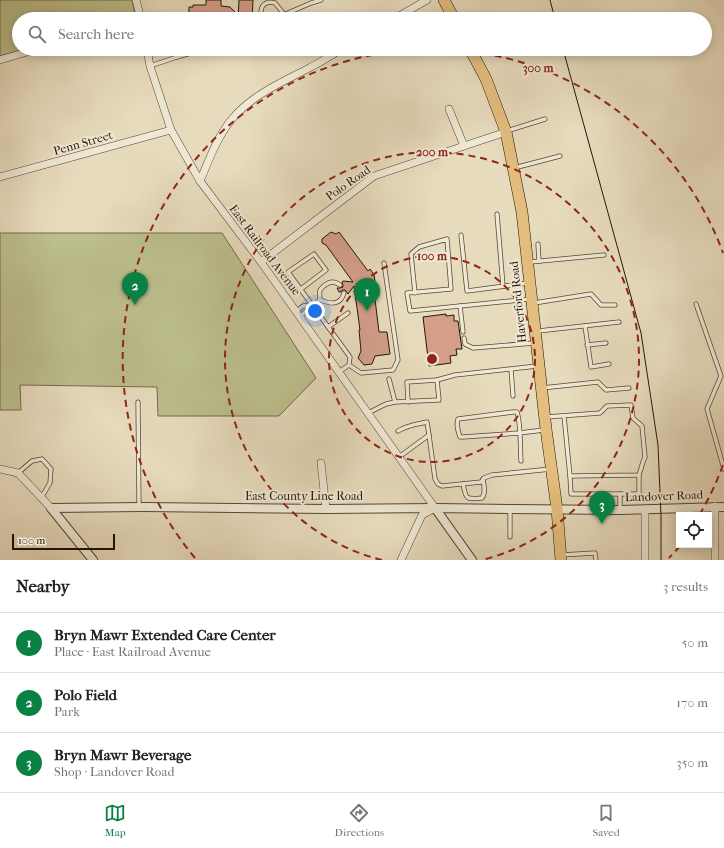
<!DOCTYPE html>
<meta charset="utf-8">
<style>
:root{--surface:#fff;--page:#f6f6f6;--text:#222;--muted:#767676;--line:#e0e0e0;--accent:#0b8043}
body{margin:0;font-family:"IM FELL French Canon",serif;background:var(--page);color:var(--text)}
.controls{position:absolute;right:12px;bottom:12px;display:grid;overflow:hidden;border-radius:0px;box-shadow:0 2px 10px #0003}
.controls button{width:36px;height:36px;display:grid;place-items:center;padding:0;border:0;border-bottom:1px solid var(--line);background:var(--surface);color:var(--text);font:20px sans-serif}
.scale{position:absolute;left:12px;bottom:10px;width:103px;box-sizing:border-box;padding-left:4px;border:2px solid #241606;border-top:0;font-size:11px;line-height:14px;white-space:nowrap;color:#241606;-webkit-text-stroke:3px #efe8d4;paint-order:stroke}
.you{position:absolute;left:315px;top:311px;width:14px;height:14px;margin:-10px;border:3px solid #fff;border-radius:50%;background:#1a73e8;box-shadow:0 0 0 6px #1a73e833}
.badge{display:grid;place-items:center;width:26px;height:26px;border-radius:50%;background:var(--accent);color:#fff;font-size:13px;font-weight:700}
.pin{position:absolute;translate:-50% -33px;filter:drop-shadow(0 1px 2px #0008)}
.pin::after{content:'';position:absolute;top:21px;width:14px;height:12px;background:inherit;clip-path:polygon(0 0,100% 0,50% 100%)}
.list{margin:0;padding:0;list-style:none}
h2{display:flex;justify-content:space-between;align-items:center;height:52px;margin:0;padding:0 16px;font-size:17px}
h2 small{font-size:13px;font-weight:400;color:var(--muted)}
.list li{display:grid;grid-template-columns:26px 1fr auto;gap:12px;align-items:center;box-sizing:border-box;height:60px;padding:0 16px;border-top:1px solid var(--line)}
.list b{display:block;font-size:15px;white-space:nowrap}
.list p{margin:0;font-size:13px;white-space:nowrap;color:var(--muted)}
.list em{font-size:13px;font-style:normal;color:var(--muted)}
.icon{flex:none;width:22px;height:22px;fill:none;stroke:currentColor;stroke-width:2;stroke-linecap:round;stroke-linejoin:round}
.map{position:relative;flex:none;width:724px;height:560px;overflow:hidden}
.search{position:absolute;background:var(--surface);box-shadow:0 2px 10px #0003;left:12px;right:12px;top:12px;height:44px;display:flex;align-items:center;gap:10px;box-sizing:border-box;padding:0 14px;border-radius:22px;color:var(--muted);font-size:15px}
.sheet{height:232px;background:var(--surface)}
nav{display:flex;justify-content:space-around;align-items:center;box-sizing:border-box;height:56px;border-top:1px solid var(--line);background:var(--surface);font-size:11px;color:var(--muted)}
nav a{display:grid;justify-items:center;gap:2px}
nav .on{color:var(--accent)}
.map>svg:first-child{display:block}
.green{fill:#bcbe8d;stroke:#706a4a}
.building{fill:#d49e89;stroke:#241606}
.lines{fill:none;stroke-linecap:round;stroke-linejoin:round}
.service-casing{stroke:#554734;stroke-width:5}
.minor-casing{stroke:#554734;stroke-width:8}
.tertiary-casing{stroke:#554734;stroke-width:10}
.primary-casing{stroke:#241606;stroke-width:12}
.service{stroke:#efe8d4;stroke-width:3.5}
.minor{stroke:#efe8d4;stroke-width:7}
.tertiary{stroke:#efe8d4;stroke-width:8}
.primary{stroke:#e4be7e;stroke-width:11}
.tram{stroke:#241606;stroke-width:1}
.ring{fill:none;stroke:#8f2418;stroke-width:2;stroke-dasharray:7 5}
.labels{text-anchor:middle;dominant-baseline:central;stroke-width:4;stroke-linejoin:round;paint-order:stroke}
.street-label{font-size:12px;fill:#241606;stroke:#efe8d4}
.centre{fill:#8f2418;stroke:#efe8d4;stroke-width:2}
.ring-label{font-size:12px;text-anchor:middle;font-weight:bold;fill:#8f2418;stroke:#efe8d4;stroke-width:4;stroke-linejoin:round;paint-order:stroke}
</style>
<div class="map">
<svg width="724" height="560" viewBox="0 0 724 560">
<rect width="100%" height="100%" fill="#e7dbbd"/>
<filter id="stains"><feTurbulence type="fractalNoise" baseFrequency=".005" numOctaves="4"/><feColorMatrix values="0 0 0 0 .2 0 0 0 0 .09 0 0 0 0 .02 0 0 0 .5 -.17"/></filter>
<radialGradient id="worn" r=".72"><stop offset=".6" stop-color="#630" stop-opacity="0"/><stop offset="1" stop-color="#630" stop-opacity=".3"/></radialGradient>
<g class="green">
<polygon points="0,0 132,0 136,18 131,19 19,19 19,49 25,49 0,56"/>
<polygon points="0,233 222,233 316,378 279,416 158,416 157,387 20,385 21,410 0,410"/>
</g>
<g class="building">
<polygon points="206,0 221,0 221,6 230,7 235,12 230,16 224,15 224,19 203,19 203,15 193,15 193,13 189,13 189,7 193,7 193,5 206,5"/>
<polygon points="239,0 253,0 252,19 238,19"/>
<polygon points="331,232 336,234 339,232 368,271 370,269 374,275 375,282 373,283 379,332 387,332 390,354 375,356 372,364 364,365 358,358 361,351 359,330 360,330 354,286 348,294 345,290 342,290 341,292 339,292 337,288 340,288 343,287 343,285 342,282 343,281 353,282 326,245 322,243 322,239"/>
<polygon points="446,314 446,316 454,315 454,321 458,321 462,349 456,349 457,355 450,356 451,363 429,366 423,317"/>
</g>
<g class="lines">
<defs>
<g id="service">
<path d="M263,19C258,9 263,0 275,3L284,14"/>
<polyline points="274,19 311,3 321,0"/>
<polyline points="174,49 177,57"/>
<polyline points="150,66 177,57 205,49"/>
<polyline points="507,131 545,119"/>
<polyline points="514,168 560,156"/>
<polyline points="497,214 503,286"/>
<polyline points="461,235 467,291 528,283"/>
<polyline points="538,244 539,261"/>
<polyline points="530,262 604,255"/>
<polyline points="301,289 326,270 314,254 288,272 350,357 349,365 339,372"/>
<polyline points="415,293 411,254 419,247 447,239 451,289 407,293 410,311 530,299"/>
<path d="M320,300C320,297 319,293 320,290C321,288 323,287 325,285C331,281 334,281 340,285"/>
<polyline points="534,303 591,294 601,305 615,305"/>
<polyline points="696,304 721,376 707,409 724,469"/>
<polyline points="460,306 463,332"/>
<polyline points="297,311 303,306 312,305"/>
<path d="M300,316C308,311 312,305 320,300C331,304 340,306 344,293"/>
<polyline points="585,326 591,367 609,364"/>
<polyline points="328,327 348,313"/>
<polyline points="538,331 619,322"/>
<polyline points="464,338 465,344 473,348 534,343"/>
<polyline points="587,345 606,343"/>
<polyline points="349,365 361,373 393,370 398,360 384,263"/>
<polyline points="511,369 513,396"/>
<polyline points="437,380 455,375 537,366"/>
<polyline points="542,388 598,382 606,390 629,388"/>
<polyline points="138,402 139,506"/>
<polyline points="395,402 439,400 437,380 407,382 408,402"/>
<polyline points="368,413 386,404 395,402 389,379"/>
<polyline points="546,417 600,413 607,406 631,405 633,418 642,426 645,457 643,462 639,475 570,476 564,416"/>
<path d="M398,431C407,425 417,424 427,422L429,435"/>
<polyline points="399,457 429,435 435,479 438,484 442,486 481,482 484,478 492,475 551,469"/>
<path d="M521,461C520,447 521,424 517,412H513L458,419C456,425 458,431 460,437H463L519,433L544,430"/>
<polyline points="18,473 32,461 42,459 51,469 50,483 41,498"/>
<polyline points="570,476 571,494 639,494 639,475"/>
<path d="M463,484C466,500 466,499 482,498C486,493 484,485 483,479"/>
<polyline points="620,494 620,509"/>
<polyline points="510,509 510,537"/>
<polyline points="561,555 595,553 596,560"/>
</g>
<g id="minor">
<polyline points="136,0 141,19"/>
<polyline points="394,19 427,0"/>
<polyline points="147,49 150,66 171,130 200,181 261,262 435,508 422,515 401,560"/>
<polyline points="0,60 37,49"/>
<polyline points="449,109 464,146"/>
<polyline points="0,177 171,130"/>
<path d="M200,181C209,160 217,137 232,119C253,94 283,82 311,67C321,62 332,55 342,49"/>
<polyline points="261,262 374,176 506,132"/>
<polyline points="321,463 326,509"/>
<polyline points="0,469 18,473 51,508"/>
<polyline points="645,509 645,560"/>
<polyline points="715,560 715,506"/>
</g>
<g id="tertiary">
<polyline points="51,508 143,507 326,509 435,508 510,509 620,510 724,507"/>
<polyline points="51,508 93,560"/>
<polyline points="435,508 472,560"/>
</g>
<g id="primary">
<polyline points="444,0 454,19"/>
<polyline points="470,49 486,79 506,132 522,212 546,429 557,509 561,560"/>
</g>
</defs>
<use href="#service" class="service-casing"/>
<use href="#minor" class="minor-casing"/>
<use href="#tertiary" class="tertiary-casing"/>
<use href="#primary" class="primary-casing"/>
<use href="#service" class="service"/>
<use href="#minor" class="minor"/>
<use href="#tertiary" class="tertiary"/>
<use href="#primary" class="primary"/>
<g class="tram">
<polyline points="550,0 555,19"/>
<polyline points="563,49 641,333 658,445 661,516 661,560"/>
</g>
</g>
<g class="ring">
<circle cx="432" cy="359" r="103"/>
<path d="M382 560A207 207 0 1 1 482 560"/>
<path d="M723 465A310 310 0 0 1 700 514M680 546A310 310 0 0 1 669 558M195 558A310 310 0 0 1 429 49M435 49A310 310 0 0 1 723 253"/>
</g>
<g class="labels">
<g class="street-label">
<text transform="translate(83 143) rotate(-16)">Penn Street</text>
<text transform="translate(348 183) rotate(-35)">Polo Road</text>
<text transform="translate(265 250) rotate(53)">East Railroad Avenue</text>
<text transform="translate(518 302) rotate(-96)">Haverford Road</text>
<text x="304" y="496">East County Line Road</text>
<text transform="translate(664 496) rotate(-2)">Landover Road</text>
</g>
</g>
<circle cx="432" cy="359" r="6" class="centre"/>
<g class="ring-label">
<text x="538" y="72">300 m</text>
<text x="432" y="156">200 m</text>
<text x="432" y="260">100 m</text>
</g>
<rect width="100%" height="100%" filter="url(#stains)"/>
<rect width="100%" height="100%" fill="url(#worn)"/>
</svg>
<div class="controls">
<button><svg class="icon" aria-label="locate" viewBox="0 0 24 24"><circle cx="12" cy="12" r="6"/><path d="M12 2v4M12 18v4M2 12h4M18 12h4"/></svg></button>
</div>
<div class="scale">100 m</div>
<div class="you"></div>
<div class="pin badge" style="left:367px;top:311px">1</div>
<div class="pin badge" style="left:135px;top:305px">2</div>
<div class="pin badge" style="left:602px;top:524px">3</div>
<div class="search"><svg class="icon" aria-label="search" viewBox="0 0 24 24"><circle cx="10" cy="10" r="6"/><path d="M15 15l6 6"/></svg>Search here</div>
</div>
<section class="sheet">
<h2>Nearby<small>3 results</small></h2>
<ul class="list">
<li><span class="badge">1</span><div><b>Bryn Mawr Extended Care Center</b><p>Place · East Railroad Avenue</p></div><em>50 m</em></li>
<li><span class="badge">2</span><div><b>Polo Field</b><p>Park</p></div><em>170 m</em></li>
<li><span class="badge">3</span><div><b>Bryn Mawr Beverage</b><p>Shop · Landover Road</p></div><em>350 m</em></li>
</ul>
</section>
<nav>
<a class="on"><svg class="icon" aria-label="map" viewBox="0 0 24 24"><path d="M3 6l6-2 6 2 6-2v14l-6 2-6-2-6 2zM9 4v14M15 6v14"/></svg>Map</a>
<a><svg class="icon" aria-label="directions" viewBox="0 0 24 24"><path d="M12 3l9 9-9 9-9-9zM9 14v-3h6M13 9l2 2-2 2"/></svg>Directions</a>
<a><svg class="icon" aria-label="saved" viewBox="0 0 24 24"><path d="M7 4h10v16l-5-4-5 4z"/></svg>Saved</a>
</nav>
